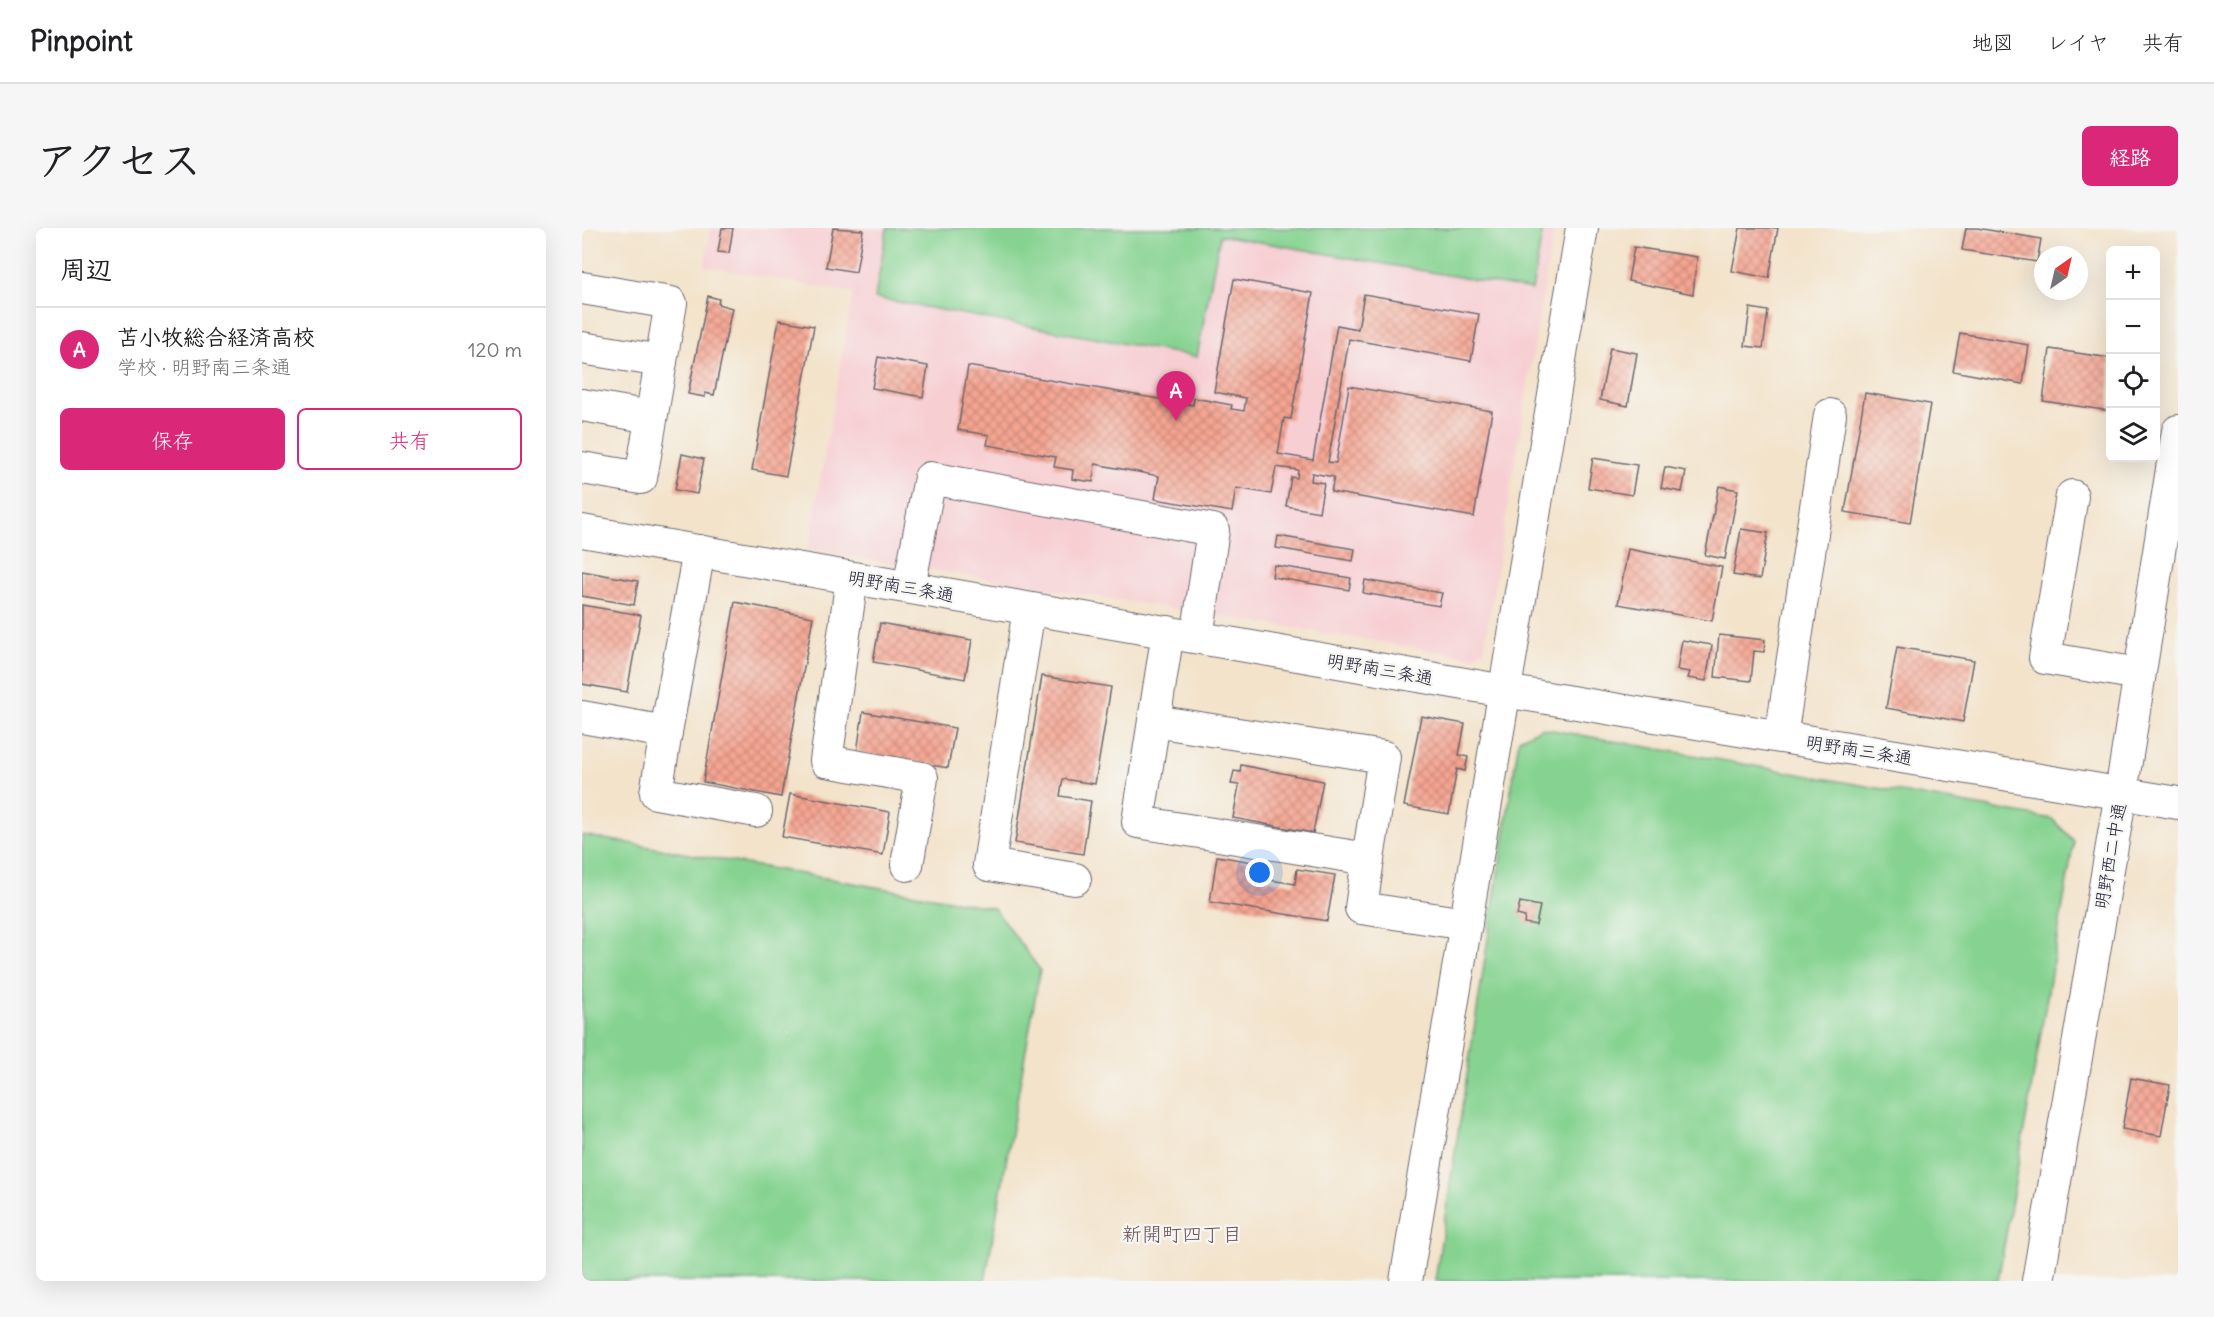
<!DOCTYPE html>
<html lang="ja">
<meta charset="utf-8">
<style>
:root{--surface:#fff;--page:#f6f6f6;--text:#202124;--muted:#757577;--line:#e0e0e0;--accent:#db2777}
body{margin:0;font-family:Delius,"Klee One",sans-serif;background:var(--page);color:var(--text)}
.controls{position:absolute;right:18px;top:18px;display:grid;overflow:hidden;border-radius:9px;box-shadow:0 6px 24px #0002}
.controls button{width:54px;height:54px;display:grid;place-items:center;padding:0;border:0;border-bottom:2px solid var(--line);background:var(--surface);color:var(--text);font:30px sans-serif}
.compass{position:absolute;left:1452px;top:18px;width:54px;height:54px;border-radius:50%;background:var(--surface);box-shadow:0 6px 24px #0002;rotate:34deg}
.you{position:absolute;left:678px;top:645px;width:21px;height:21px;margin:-15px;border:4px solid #fff;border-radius:50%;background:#1a73e8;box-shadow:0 0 0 9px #1a73e833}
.badge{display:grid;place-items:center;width:39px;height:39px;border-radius:50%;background:var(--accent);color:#fff;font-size:20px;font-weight:700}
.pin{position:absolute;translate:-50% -50px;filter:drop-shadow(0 2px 3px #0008)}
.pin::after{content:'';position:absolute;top:32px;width:21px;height:18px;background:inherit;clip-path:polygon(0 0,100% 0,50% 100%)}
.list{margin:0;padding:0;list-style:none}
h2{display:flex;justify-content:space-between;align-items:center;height:78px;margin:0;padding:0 24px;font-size:26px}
h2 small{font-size:20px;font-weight:400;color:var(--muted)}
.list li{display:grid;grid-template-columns:39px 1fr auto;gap:18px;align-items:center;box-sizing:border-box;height:84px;padding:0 24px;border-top:2px solid var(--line)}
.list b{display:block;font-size:22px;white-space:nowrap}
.list p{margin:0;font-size:20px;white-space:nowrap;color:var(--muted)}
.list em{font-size:20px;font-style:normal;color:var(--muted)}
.actions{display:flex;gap:12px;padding:18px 24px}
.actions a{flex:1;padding:14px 0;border:2px solid var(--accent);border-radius:9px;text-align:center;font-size:21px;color:var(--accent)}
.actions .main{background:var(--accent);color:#fff}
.icon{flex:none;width:33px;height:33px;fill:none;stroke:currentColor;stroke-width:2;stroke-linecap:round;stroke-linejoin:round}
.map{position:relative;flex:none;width:1596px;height:1053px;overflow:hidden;border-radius:9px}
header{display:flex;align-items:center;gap:36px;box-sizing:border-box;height:84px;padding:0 30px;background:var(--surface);border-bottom:2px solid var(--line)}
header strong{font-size:28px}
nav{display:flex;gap:33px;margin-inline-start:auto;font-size:21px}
.intro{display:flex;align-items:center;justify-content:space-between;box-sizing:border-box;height:144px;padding:0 36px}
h1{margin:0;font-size:42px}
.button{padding:15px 27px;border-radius:9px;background:var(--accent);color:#fff;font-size:21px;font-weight:700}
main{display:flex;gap:36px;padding:0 36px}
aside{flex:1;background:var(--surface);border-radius:9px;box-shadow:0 6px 24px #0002}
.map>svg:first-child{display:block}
.built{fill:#f7cfd3}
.green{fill:#86d391;stroke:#547a66;stroke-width:1.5}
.building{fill:url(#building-cross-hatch)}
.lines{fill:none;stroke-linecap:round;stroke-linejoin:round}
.minor-casing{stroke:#6b666d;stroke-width:34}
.minor{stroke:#fff;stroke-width:32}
.labels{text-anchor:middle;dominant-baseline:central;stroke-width:4.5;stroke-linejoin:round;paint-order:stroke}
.street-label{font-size:18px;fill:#22223b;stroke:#f6f6f2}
.neighbourhood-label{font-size:20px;fill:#6c5059;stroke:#f6f6f2}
</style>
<header>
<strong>Pinpoint</strong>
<nav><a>地図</a><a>レイヤ</a><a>共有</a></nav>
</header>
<div class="intro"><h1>アクセス</h1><a class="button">経路</a></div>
<main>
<aside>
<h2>周辺<small></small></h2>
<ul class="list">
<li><span class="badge">A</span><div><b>苫小牧総合経済高校</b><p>学校 · 明野南三条通</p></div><em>120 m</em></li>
</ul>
<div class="actions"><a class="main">保存</a><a>共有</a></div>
</aside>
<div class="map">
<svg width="1596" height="1053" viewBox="0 0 1596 1053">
<defs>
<pattern id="building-cross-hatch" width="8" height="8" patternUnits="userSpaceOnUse" patternTransform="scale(1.5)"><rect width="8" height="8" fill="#f6a592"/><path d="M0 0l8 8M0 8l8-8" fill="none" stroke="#c78678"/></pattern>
</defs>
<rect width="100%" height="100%" fill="#f6f6f2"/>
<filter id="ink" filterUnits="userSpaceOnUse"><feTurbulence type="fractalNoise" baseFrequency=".0167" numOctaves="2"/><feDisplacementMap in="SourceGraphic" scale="12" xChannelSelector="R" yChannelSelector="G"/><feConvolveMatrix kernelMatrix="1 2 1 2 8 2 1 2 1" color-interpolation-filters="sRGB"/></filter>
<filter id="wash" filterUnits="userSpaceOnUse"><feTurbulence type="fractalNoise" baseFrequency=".008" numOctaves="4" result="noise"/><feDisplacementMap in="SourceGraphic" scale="24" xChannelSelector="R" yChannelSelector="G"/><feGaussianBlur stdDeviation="1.35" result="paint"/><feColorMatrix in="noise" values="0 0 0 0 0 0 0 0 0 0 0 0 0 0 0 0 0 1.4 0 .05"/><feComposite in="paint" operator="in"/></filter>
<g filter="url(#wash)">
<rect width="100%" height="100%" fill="#f3e3cb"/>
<polygon class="built" points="129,0 972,0 902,421 891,429 226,322 271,65 122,38"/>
<g class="green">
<polygon points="305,0 961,0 950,62 638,7 615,129 293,70"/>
<polygon points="959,500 1470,591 1492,613 1416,1053 853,1053 937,511"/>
<polygon points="0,607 412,680 458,742 403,1053 0,1053"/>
</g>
<g id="blocks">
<g class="building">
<polygon points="140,0 151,0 147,25 136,24"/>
<polygon points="251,0 281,2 274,44 244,39"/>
<polygon points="1158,0 1196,0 1187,50 1150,43"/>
<polygon points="1384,0 1395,0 1459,11 1455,34 1380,22"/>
<polygon points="1052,19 1115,29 1111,66 1046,53"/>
<polygon points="652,51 731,65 709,191 702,190 696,226 731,232 755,97 776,101 782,66 897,86 889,133 767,111 746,234 754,235 767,158 910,183 892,289 749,264 752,249 730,245 729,253 742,255 737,284 704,278 709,249 715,250 716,242 694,239 689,266 654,260 650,284 573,271 577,248 513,236 511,254 490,251 491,242 472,239 474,229 405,217 407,207 376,202 386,138 611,177 612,170 650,177 649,181 662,183 664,170 632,164"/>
<polygon points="126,68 137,71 136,76 150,80 132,167 123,165 123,169 106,166"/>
<polygon points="1168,80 1186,83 1181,120 1163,118"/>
<polygon points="197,92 232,98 204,248 170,242"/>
<polygon points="1378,105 1447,117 1441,156 1371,143"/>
<polygon points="1028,120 1055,125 1046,178 1018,172"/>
<polygon points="1468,121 1528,130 1528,183 1461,173"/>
<polygon points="296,129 346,138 341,169 290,160"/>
<polygon points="1283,165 1348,176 1328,295 1263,284"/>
<polygon points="100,226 122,231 115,266 93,262"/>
<polygon points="1011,230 1055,237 1050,267 1006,260"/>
<polygon points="1083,239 1104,243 1100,264 1079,260"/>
<polygon points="1137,258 1156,262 1143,331 1123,327"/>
<polygon points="1159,301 1186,305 1178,351 1151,347"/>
<polygon points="696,308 773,321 771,333 694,320"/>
<polygon points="1046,321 1140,339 1130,393 1036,376"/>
<polygon points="692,337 769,350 767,362 690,349"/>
<polygon points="0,343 56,353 52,377 0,368"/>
<polygon points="783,352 860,365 857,378 781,365"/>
<polygon points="153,374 231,389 199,569 121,554"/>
<polygon points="0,377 59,387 45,464 0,456"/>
<polygon points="298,395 390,412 383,451 291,434"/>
<polygon points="1137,407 1183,412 1182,424 1172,423 1169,453 1133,449"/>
<polygon points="1100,412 1130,417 1124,453 1106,450 1108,444 1095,442"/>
<polygon points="1315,419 1392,432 1381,494 1304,480"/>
<polygon points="460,448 529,459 513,556 481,551 478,568 509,573 501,626 433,615"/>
<polygon points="281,484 373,500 366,540 275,524"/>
<polygon points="839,488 883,496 877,527 886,529 883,543 875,541 867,586 822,578"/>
<polygon points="659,537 741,553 731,605 651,590 657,557 649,556 652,543 658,544"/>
<polygon points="208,566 308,584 301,627 200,609"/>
<polygon points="635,628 677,635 675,650 713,656 715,641 753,647 745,693 628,674"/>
<polygon points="938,674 958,678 954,697 942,695 943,689 935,687"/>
<polygon points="1549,850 1588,857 1579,908 1540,901"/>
</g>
</g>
</g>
<g filter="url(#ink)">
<use href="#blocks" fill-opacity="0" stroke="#6b666d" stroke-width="1.5"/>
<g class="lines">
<defs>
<g id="minor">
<polyline points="0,60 89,75 59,250 0,240"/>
<polyline points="0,120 79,133"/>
<polyline points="0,177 69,189"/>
<polyline points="1490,268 1463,430 1557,446"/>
<polyline points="0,303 923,463 1596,575"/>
<polyline points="270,350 244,533 340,550 325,637"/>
<polyline points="327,359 348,250 631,302 615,409"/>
<polyline points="447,381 407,637 493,651"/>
<polyline points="586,404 556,594 786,631 779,680 884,696"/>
<polyline points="0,489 84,504 117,323"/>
<polyline points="572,493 802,529 786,631"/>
<polyline points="84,504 74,565 174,583"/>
<polyline points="1199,509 1248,187"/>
<polyline points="824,1053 1000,0"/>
<polyline points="1456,1053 1539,565 1596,203"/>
</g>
</defs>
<use href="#minor" class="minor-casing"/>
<use href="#minor" class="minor"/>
</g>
</g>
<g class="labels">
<g class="street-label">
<text transform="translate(319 358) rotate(10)">明野南三条通</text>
<text transform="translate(798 441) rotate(10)">明野南三条通</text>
<text transform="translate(1277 522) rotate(9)">明野南三条通</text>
<text transform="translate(1528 628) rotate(-80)">明野西二中通</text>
</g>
<g class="neighbourhood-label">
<text x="600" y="1005">新開町四丁目</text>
</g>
</g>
</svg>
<div class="controls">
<button>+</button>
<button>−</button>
<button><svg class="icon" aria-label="locate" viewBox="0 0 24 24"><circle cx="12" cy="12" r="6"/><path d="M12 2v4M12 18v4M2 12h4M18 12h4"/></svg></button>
<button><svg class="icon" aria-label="layers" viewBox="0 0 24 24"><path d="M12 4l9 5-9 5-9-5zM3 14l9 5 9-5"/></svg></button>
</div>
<svg class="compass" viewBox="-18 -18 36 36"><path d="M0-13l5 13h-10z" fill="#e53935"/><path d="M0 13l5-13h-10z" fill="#757577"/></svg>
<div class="you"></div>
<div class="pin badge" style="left:594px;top:193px">A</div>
</div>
</main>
